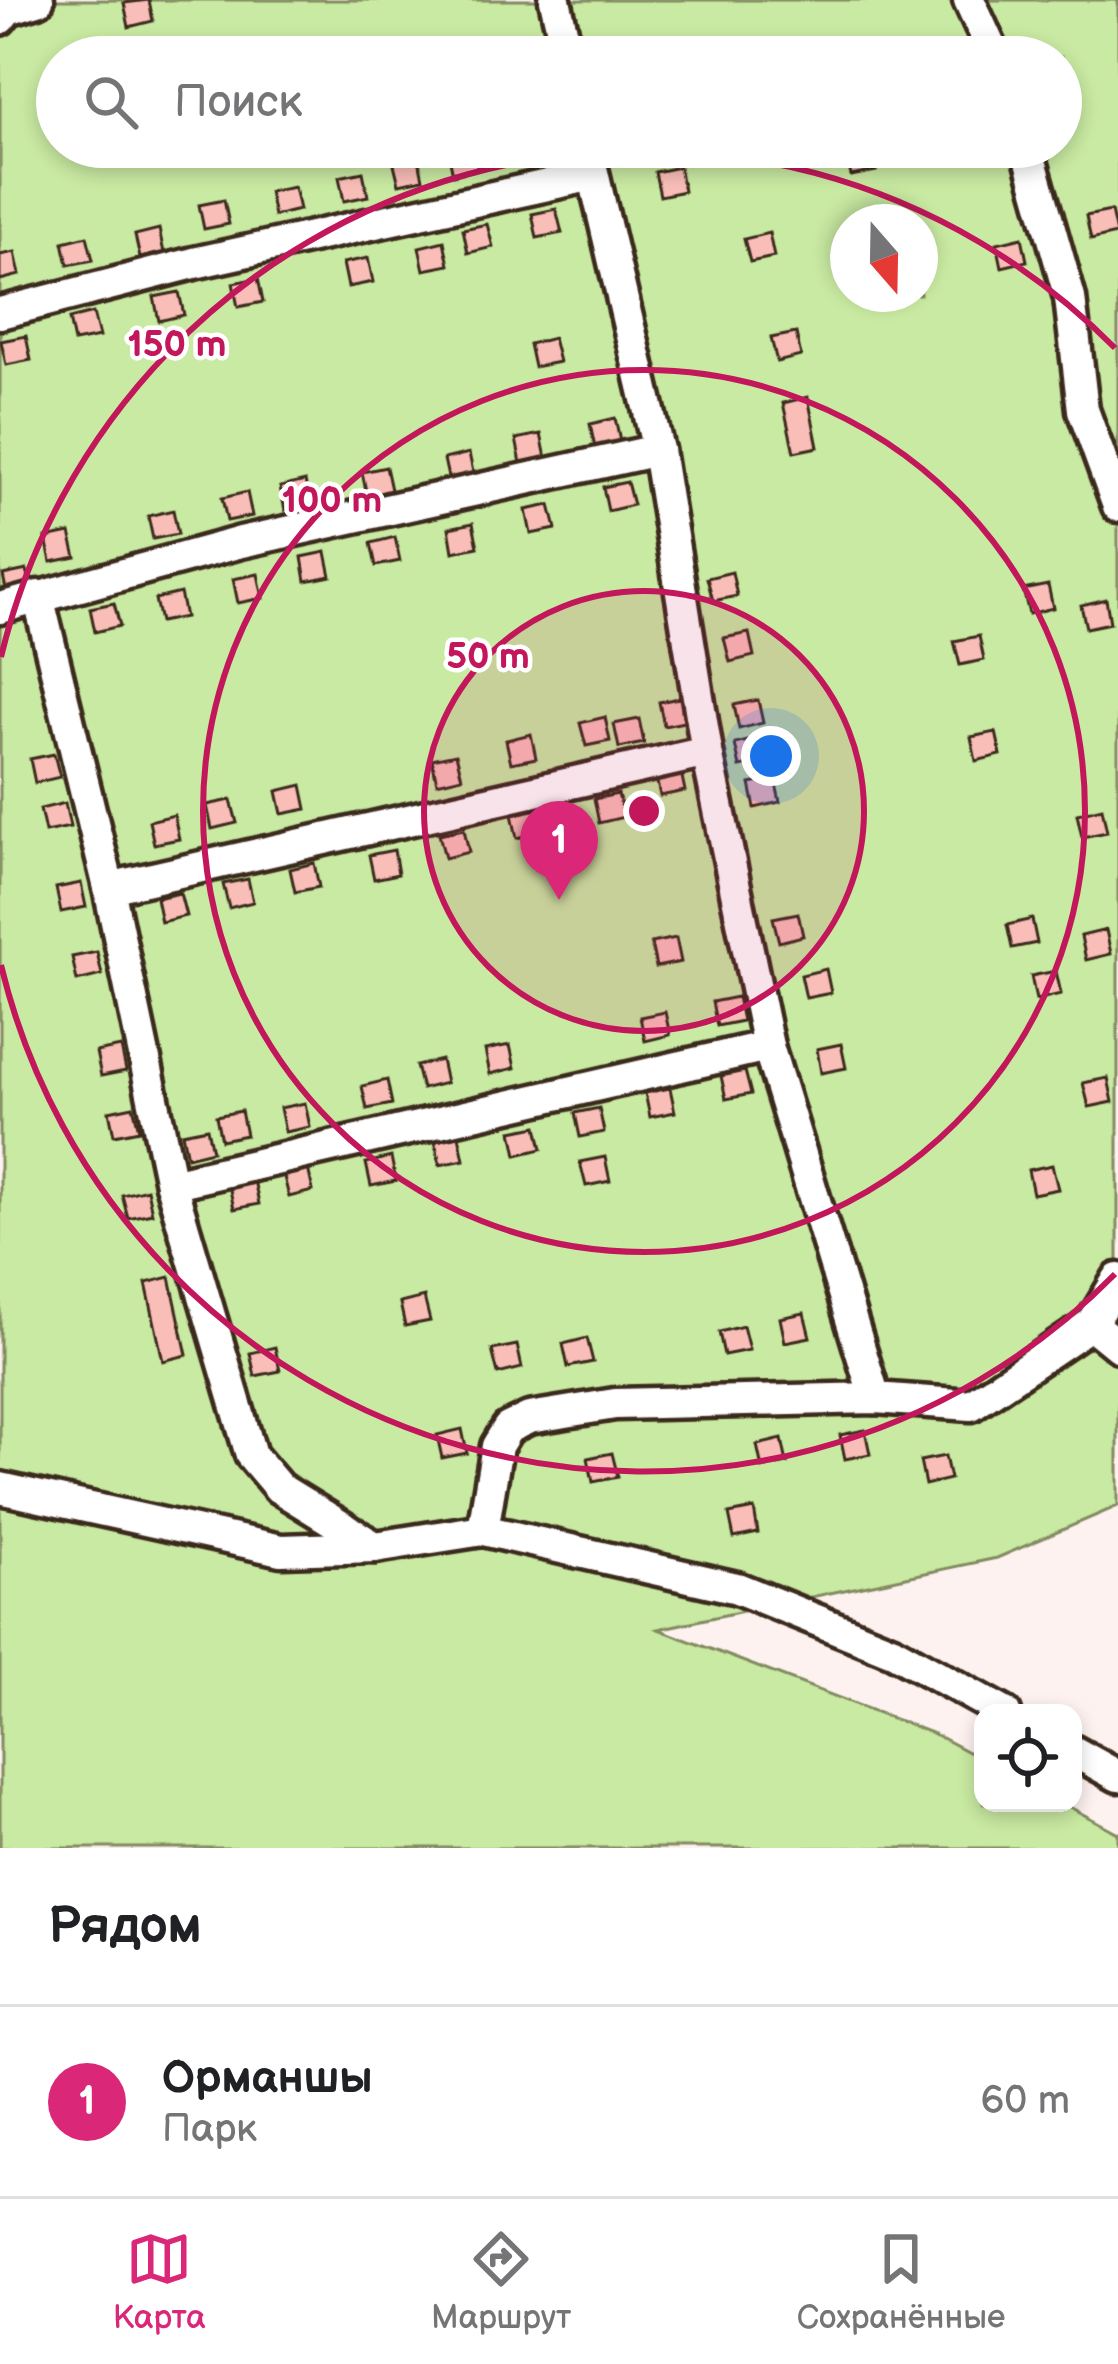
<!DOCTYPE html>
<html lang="ru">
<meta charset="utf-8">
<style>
:root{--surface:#fff;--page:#f6f6f6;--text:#202124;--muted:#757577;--line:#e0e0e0;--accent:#db2777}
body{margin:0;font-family:"Balsamiq Sans",sans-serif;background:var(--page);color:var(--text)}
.controls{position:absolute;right:36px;bottom:36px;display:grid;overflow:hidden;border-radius:24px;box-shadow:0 6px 18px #0003}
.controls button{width:108px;height:108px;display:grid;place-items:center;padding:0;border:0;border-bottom:3px solid var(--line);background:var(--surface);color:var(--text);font:60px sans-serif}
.compass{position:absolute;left:830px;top:204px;width:108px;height:108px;border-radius:50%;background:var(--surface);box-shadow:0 6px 18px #0003;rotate:160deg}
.you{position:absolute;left:771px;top:756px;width:42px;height:42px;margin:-30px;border:9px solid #fff;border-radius:50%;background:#1a73e8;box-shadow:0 0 0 18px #1a73e833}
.badge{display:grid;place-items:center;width:78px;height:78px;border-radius:50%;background:var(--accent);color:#fff;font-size:39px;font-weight:700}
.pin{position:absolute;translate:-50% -99px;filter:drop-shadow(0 3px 6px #0008)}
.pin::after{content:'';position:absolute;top:63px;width:42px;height:36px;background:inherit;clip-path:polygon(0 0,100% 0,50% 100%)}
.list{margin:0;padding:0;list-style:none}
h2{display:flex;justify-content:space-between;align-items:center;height:156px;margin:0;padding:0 48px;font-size:51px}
h2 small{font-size:39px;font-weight:400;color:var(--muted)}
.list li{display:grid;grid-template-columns:78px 1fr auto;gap:36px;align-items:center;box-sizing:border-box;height:192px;padding:0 48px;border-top:3px solid var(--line)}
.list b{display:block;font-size:45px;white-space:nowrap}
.list p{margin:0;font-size:39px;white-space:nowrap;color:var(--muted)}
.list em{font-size:39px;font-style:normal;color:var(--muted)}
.icon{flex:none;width:66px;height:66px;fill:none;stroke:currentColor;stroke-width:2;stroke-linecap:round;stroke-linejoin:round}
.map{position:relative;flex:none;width:1118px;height:1848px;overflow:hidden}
.search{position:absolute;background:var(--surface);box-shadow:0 6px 18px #0003;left:36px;right:36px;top:36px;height:132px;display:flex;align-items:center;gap:30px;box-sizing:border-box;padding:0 42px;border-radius:66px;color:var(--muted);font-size:45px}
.sheet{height:348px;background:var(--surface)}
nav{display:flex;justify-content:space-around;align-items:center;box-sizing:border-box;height:168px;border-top:3px solid var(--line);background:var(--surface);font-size:33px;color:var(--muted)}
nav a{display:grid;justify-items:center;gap:6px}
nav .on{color:var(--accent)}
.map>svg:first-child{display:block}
.green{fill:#c9eaa2;stroke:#828a60;stroke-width:3;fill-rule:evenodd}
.building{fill:#fabeb8;stroke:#3b2a1e;stroke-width:3}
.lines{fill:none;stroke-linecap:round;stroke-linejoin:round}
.street-casing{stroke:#3b2a1e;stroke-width:39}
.street{stroke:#fff;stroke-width:30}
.ring{fill:none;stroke:#c2185b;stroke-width:6}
.centre{fill:#c2185b;stroke:#fff;stroke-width:6}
.ring-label{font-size:36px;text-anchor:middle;font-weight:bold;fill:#c2185b;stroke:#fff;stroke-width:9;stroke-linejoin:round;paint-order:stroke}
</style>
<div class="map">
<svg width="1118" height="1848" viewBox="0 0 1118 1848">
<rect width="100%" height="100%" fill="#fef2f1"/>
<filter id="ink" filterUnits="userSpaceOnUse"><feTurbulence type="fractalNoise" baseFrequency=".00833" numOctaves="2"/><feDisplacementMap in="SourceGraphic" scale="24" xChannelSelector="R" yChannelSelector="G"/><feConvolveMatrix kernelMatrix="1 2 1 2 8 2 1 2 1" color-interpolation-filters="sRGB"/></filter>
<g filter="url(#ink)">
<path class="green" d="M0,0H1118V1506L997,1558L658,1629L934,1734L983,1760V1803H1062L1118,1833V1848H0ZM57,57H1061V147H57ZM848,222H920V294H848Z"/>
<g class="building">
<polygon points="149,0 153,21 129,27 124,3"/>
<polygon points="614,39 618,57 592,57 589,44"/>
<polygon points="473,147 478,169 453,175 448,151"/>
<polygon points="870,147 876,171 851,176 846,153"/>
<polygon points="418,155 423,179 399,184 393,160"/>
<polygon points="679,167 684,191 660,196 655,172"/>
<polygon points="363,172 368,196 344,201 339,177"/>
<polygon points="294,187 299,210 274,216 269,192"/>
<polygon points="224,200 229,224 204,229 199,205"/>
<polygon points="556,209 562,233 537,238 532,214"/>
<polygon points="1111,211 1116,234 1091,240 1086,216"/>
<polygon points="487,224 493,247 468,253 463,229"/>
<polygon points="159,229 164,253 140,258 135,235"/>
<polygon points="769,233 774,257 750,262 744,239"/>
<polygon points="87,236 93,260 68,265 63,242"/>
<polygon points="1022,237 1027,261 1002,267 997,243"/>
<polygon points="444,241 449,265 424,270 419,247"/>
<polygon points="15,252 20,275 0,280 0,255"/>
<polygon points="368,258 373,282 348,287 343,263"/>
<polygon points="258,278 263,302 238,307 233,283"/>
<polygon points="179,292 184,315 159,321 154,297"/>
<polygon points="93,313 99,337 74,342 69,319"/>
<polygon points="796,333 801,356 777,362 771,338"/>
<polygon points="26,336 31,360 6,365 1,341"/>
<polygon points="553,338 559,362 534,367 529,344"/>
<polygon points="808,397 818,447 794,452 783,403"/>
<polygon points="615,418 620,442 595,448 590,424"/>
<polygon points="541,434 546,458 521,463 516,439"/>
<polygon points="469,453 474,477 449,482 444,459"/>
<polygon points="386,467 391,490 367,496 362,472"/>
<polygon points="305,481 310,505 285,510 280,487"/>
<polygon points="627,482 633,505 608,511 603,487"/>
<polygon points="247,492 252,516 227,521 222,498"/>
<polygon points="550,505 556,529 531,534 526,510"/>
<polygon points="173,510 178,534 153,539 148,516"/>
<polygon points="473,523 478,547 453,552 449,528"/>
<polygon points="70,533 76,557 51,562 46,538"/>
<polygon points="395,537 400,561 376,566 371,543"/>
<polygon points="326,552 331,576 306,581 302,557"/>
<polygon points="27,570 33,594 8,599 3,575"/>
<polygon points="732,572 737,596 713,601 707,578"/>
<polygon points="258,574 263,598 238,603 233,579"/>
<polygon points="1048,585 1053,608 1029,614 1023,590"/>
<polygon points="180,593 185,617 160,622 155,599"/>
<polygon points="1106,599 1110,623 1086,628 1081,605"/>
<polygon points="114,603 120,626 95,632 90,608"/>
<polygon points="749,633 754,656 730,662 724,638"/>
<polygon points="979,636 984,660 960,665 954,641"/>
<polygon points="684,697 689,721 664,726 659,702"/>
<polygon points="758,700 763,723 739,729 734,705"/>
<polygon points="605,717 610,741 586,746 580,723"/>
<polygon points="639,719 644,743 619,748 614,724"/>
<polygon points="996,732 1001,755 976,761 971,737"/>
<polygon points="531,734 536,758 511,763 506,740"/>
<polygon points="760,738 765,762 740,767 735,744"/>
<polygon points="54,754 60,777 35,783 30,759"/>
<polygon points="456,754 462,777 437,783 432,759"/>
<polygon points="680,767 685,791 660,796 655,773"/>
<polygon points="775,779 780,802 755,808 750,784"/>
<polygon points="302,785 307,809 282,814 277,791"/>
<polygon points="618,794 624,817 599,823 594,799"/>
<polygon points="231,800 237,823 212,829 207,805"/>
<polygon points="65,803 70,827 45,832 40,809"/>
<polygon points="1102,808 1107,832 1082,837 1077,814"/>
<polygon points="536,809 542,832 517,838 512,814"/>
<polygon points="174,815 179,839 154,844 149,821"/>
<polygon points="464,829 469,852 445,858 439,834"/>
<polygon points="394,850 398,874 374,879 369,855"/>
<polygon points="314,863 319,887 295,892 290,869"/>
<polygon points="248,879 253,902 229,908 223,884"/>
<polygon points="81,883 86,907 61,912 56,888"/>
<polygon points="180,893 186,916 161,922 156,898"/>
<polygon points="798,913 803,936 779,942 773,918"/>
<polygon points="1032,919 1037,943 1012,948 1007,925"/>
<polygon points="1106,930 1111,954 1086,960 1081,936"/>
<polygon points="676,938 681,962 656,967 651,943"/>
<polygon points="97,952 102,975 77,981 72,957"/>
<polygon points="826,969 831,993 806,998 801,975"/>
<polygon points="1056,971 1061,994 1036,1000 1031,976"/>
<polygon points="737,997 742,1021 717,1026 712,1002"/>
<polygon points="665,1012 670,1035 645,1041 640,1017"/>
<polygon points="841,1044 846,1068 821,1073 817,1049"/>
<polygon points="510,1045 515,1068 490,1074 485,1050"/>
<polygon points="121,1047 126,1071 101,1076 96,1052"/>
<polygon points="441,1060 446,1083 422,1089 416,1066"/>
<polygon points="745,1071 751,1094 726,1099 721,1076"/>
<polygon points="1108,1078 1113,1102 1089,1107 1083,1083"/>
<polygon points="387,1080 392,1104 367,1109 362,1086"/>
<polygon points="670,1088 675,1112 650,1117 645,1093"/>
<polygon points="305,1103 310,1127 285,1132 280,1108"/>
<polygon points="133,1106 139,1130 114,1135 109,1111"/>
<polygon points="599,1108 604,1132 580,1137 575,1113"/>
<polygon points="241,1111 246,1135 221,1140 216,1116"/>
<polygon points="537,1126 542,1149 517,1155 512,1131"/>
<polygon points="207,1128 212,1151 187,1157 182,1133"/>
<polygon points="459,1136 464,1160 440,1165 435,1141"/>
<polygon points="391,1157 396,1181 371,1186 366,1163"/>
<polygon points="605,1157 610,1181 586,1186 580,1162"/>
<polygon points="1052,1165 1058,1189 1033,1194 1028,1170"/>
<polygon points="308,1168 313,1191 289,1197 283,1173"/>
<polygon points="254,1180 259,1204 234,1209 229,1185"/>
<polygon points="147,1189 152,1213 128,1218 122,1195"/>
<polygon points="170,1277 187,1355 163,1361 146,1283"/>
<polygon points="424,1297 430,1321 405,1326 400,1303"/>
<polygon points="804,1313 810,1337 785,1342 780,1318"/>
<polygon points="743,1326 749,1350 724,1355 719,1332"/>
<polygon points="587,1338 593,1362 568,1367 563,1344"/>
<polygon points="517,1345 522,1368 498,1374 492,1350"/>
<polygon points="275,1347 280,1371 255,1376 250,1353"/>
<polygon points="462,1429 467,1453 442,1458 437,1435"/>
<polygon points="865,1430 870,1454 845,1459 840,1435"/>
<polygon points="782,1439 787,1463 762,1468 757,1445"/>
<polygon points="612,1453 618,1477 593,1482 588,1458"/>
<polygon points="945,1456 950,1479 925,1485 920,1461"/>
<polygon points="754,1509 758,1533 734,1538 729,1514"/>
</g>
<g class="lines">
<defs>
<g id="street">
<polyline points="555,0 568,57"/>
<polyline points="969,0 995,57"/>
<polyline points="0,19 8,9 38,0"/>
<polyline points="587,147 658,450 707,752 768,1046 875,1398"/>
<polyline points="1027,147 1070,298 1083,410 1118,506"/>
<polyline points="0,313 194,263 593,175"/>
<polyline points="38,596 109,888 171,1184 251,1455 279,1488 375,1547"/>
<polyline points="0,608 241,542 658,450"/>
<polyline points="109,888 707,752"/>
<polyline points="171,1184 768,1046"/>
<polyline points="1091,1324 1118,1346"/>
<polyline points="0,1488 281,1550 375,1547 483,1530 737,1588 893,1651 1005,1713"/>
<polyline points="483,1530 497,1446 508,1428 529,1418 615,1404 875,1398 971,1405 1091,1324 1118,1279"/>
<polyline points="1073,1751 1118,1776"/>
</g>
</defs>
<use href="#street" class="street-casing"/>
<use href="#street" class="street"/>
</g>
</g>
<circle cx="644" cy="811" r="220" fill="#c2185b" fill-opacity=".12"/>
<g class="ring">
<circle cx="644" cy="811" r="220"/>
<circle cx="644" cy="811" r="441"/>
<path d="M1115 1274A661 661 0 0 1 1 965M1 657A661 661 0 0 1 1115 348"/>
</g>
<circle cx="644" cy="811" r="18" class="centre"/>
<g class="ring-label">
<text x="177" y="356">150 m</text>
<text x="332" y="512">100 m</text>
<text x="488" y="668">50 m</text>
</g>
</svg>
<div class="controls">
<button><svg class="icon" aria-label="locate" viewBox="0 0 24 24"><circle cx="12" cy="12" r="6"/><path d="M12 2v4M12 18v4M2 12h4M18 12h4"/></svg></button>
</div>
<svg class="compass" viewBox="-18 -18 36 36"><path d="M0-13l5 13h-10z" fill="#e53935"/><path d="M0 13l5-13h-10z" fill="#757577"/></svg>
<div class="you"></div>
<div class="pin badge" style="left:559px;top:900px">1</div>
<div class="search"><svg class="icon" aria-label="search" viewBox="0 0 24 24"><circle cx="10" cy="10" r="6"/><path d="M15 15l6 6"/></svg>Поиск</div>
</div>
<section class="sheet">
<h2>Рядом<small></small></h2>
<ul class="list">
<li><span class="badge">1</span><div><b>Орманшы</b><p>Парк</p></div><em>60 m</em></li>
</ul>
</section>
<nav>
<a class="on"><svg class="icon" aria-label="map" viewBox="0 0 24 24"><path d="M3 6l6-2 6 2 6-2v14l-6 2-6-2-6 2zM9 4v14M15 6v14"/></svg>Карта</a>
<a><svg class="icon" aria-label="directions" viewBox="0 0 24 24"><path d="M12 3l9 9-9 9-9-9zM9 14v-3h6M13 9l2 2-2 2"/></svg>Маршрут</a>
<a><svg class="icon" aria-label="saved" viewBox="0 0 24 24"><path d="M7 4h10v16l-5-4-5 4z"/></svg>Сохранённые</a>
</nav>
